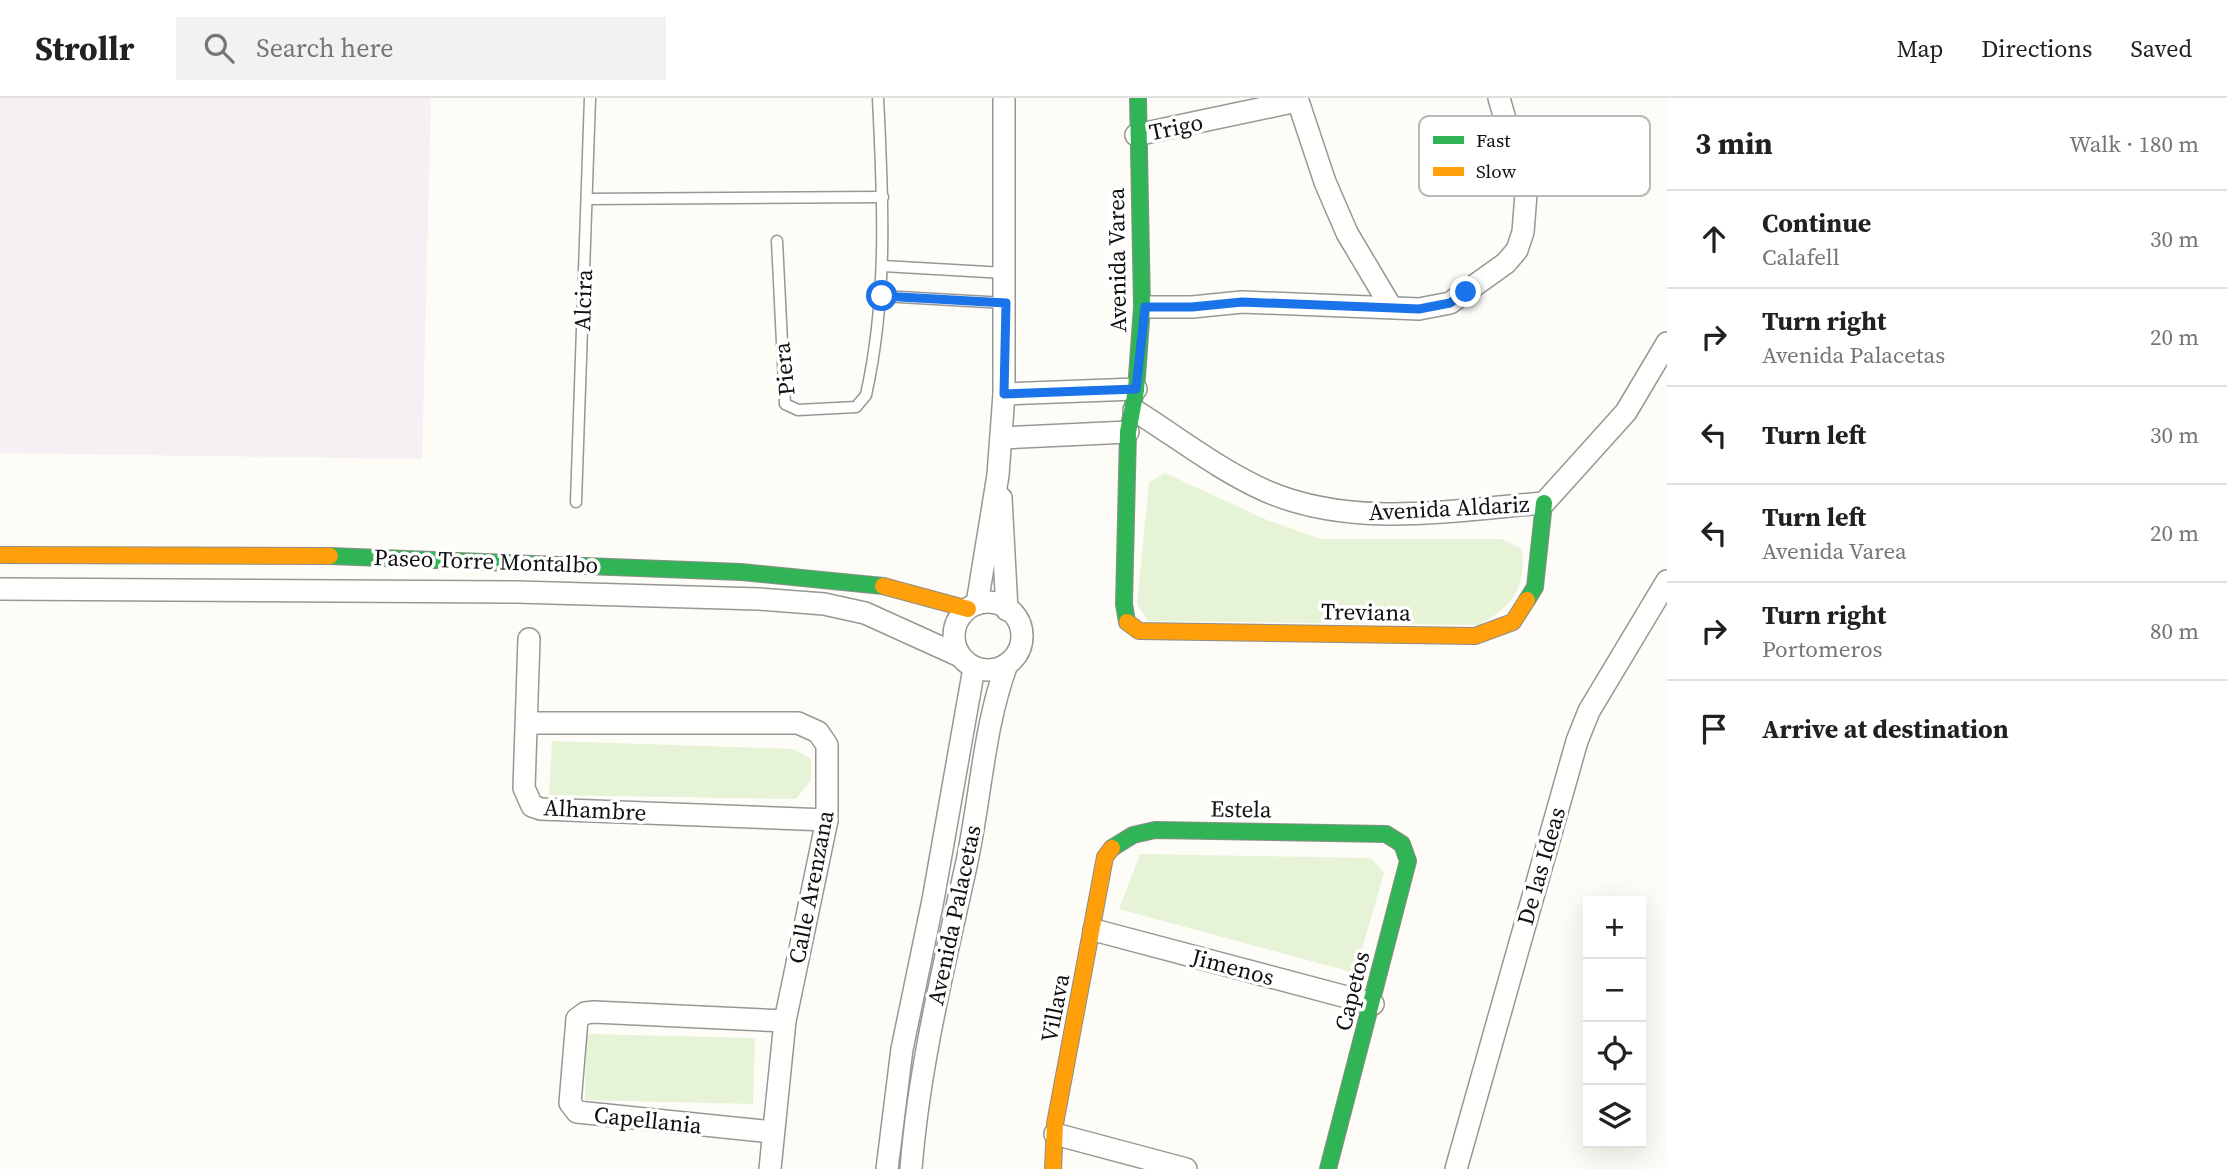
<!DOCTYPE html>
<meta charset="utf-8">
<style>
:root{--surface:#fff;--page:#f2f2f2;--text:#202124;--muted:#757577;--line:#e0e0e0}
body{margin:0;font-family:"Source Serif 4",serif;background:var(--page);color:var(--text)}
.controls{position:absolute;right:21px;bottom:21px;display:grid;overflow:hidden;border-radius:0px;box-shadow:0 7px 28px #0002}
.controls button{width:63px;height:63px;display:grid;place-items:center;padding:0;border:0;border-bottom:2px solid var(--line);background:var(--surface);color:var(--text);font:35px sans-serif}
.stop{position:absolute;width:21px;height:21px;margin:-16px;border:5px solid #1a73e8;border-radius:50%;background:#fff}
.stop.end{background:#1a73e8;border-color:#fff;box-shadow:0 2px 7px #0008}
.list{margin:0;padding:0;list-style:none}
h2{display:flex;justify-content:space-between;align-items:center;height:91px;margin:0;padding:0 28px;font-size:30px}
h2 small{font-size:23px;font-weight:400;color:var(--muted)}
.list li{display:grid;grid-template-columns:46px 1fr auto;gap:21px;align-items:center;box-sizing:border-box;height:98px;padding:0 28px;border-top:2px solid var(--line)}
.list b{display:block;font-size:26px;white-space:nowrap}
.list p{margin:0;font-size:23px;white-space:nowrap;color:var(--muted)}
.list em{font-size:23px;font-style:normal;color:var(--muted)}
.icon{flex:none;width:38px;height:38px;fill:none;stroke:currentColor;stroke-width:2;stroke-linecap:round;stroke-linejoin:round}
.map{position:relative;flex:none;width:1667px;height:1071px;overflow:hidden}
header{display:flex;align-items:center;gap:42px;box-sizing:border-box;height:98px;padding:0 35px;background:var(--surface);border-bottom:2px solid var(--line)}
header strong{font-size:33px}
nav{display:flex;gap:38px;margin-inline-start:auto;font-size:24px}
.search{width:490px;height:63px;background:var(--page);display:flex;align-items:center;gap:18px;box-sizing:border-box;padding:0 24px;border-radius:0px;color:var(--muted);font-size:26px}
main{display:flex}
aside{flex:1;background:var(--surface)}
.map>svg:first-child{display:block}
.industrial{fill:#f5f0f3}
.green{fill:#e7f3d7}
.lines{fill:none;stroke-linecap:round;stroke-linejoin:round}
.lane-casing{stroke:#979795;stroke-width:13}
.street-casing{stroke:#979795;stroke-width:24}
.fast-casing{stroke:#8e8d8b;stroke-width:18}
.slow-casing{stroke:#8e8d8b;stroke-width:18}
.lane{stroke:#fffffe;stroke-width:10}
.street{stroke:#fffffe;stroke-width:21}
.fast{stroke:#30b455;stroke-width:16}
.slow{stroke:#ff9f0a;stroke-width:16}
.route{stroke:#1a73e8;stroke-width:9}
.labels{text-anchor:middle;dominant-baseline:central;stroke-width:7;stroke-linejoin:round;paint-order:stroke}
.street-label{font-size:23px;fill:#111;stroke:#fff}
.key{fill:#fff;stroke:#b8b8b8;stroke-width:2}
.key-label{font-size:19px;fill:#111}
</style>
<header>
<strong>Strollr</strong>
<div class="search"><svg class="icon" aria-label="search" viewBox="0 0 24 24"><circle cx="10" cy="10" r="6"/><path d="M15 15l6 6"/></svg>Search here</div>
<nav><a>Map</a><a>Directions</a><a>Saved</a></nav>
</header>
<main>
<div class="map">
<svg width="1667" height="1071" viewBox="0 0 1667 1071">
<rect width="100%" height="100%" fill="#fdfcf7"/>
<polygon class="industrial" points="0,0 431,0 422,361 0,355"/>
<g class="green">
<path d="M1165,375L1267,422L1321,441H1502L1522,451C1525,493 1514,505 1480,527L1148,523L1137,506L1149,384Z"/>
<polygon points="552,643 793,651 811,661 811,682 796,701 549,697"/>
<polygon points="1140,756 1371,760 1384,775 1355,875 1119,811"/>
<polygon points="586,936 755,940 753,1006 585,1002"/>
</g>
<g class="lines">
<defs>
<g id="lane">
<polyline points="587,101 883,99"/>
<path d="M777,143L785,306L798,312L856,309L866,297C888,198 883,100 878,0"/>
<polyline points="883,168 1005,175"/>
<polyline points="882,198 1005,205"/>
<polyline points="576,404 590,0"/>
</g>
<g id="street">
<polyline points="1297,0 1325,84 1347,135 1391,209"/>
<polyline points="1136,37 1297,3"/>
<polyline points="1145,209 1192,209 1242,204 1419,211 1450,205 1506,165 1517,152 1523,134 1526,96 1499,0"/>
<polyline points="1004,296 1136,291"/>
<path d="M1134,312C1177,339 1219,372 1266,393C1354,431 1452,412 1544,405L1626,314L1667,245"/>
<polyline points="1001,340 1128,334"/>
<polyline points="1001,400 1007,512"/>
<polyline points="0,491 517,494 759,501 824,506 865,515 960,558"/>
<circle cx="988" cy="538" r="34"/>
<polyline points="977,506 998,377 1004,296 1004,0"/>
<polyline points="529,541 524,690 532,708 541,711 827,722"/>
<polyline points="527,625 798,625 818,634 827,647 827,722 785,923 770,1071"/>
<polyline points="1094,832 1373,906"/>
<polyline points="773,1034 577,1014 570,1005 577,921 585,915 594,914 785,923"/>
<polyline points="1055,1036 1186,1071"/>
<polyline points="887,1071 902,951 933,802 974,570"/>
<path d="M911,1071C919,968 944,868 966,768C981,700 983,631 1007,566"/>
<polyline points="1456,1071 1577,643 1589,613 1667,483"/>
</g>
<g id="fast">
<polyline points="330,458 741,474 883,488"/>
<polyline points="1527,502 1535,489 1544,405"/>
<polyline points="1127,524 1124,506 1128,334 1136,292 1142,209 1138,0"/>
<polyline points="1112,750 1133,737 1155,732 1386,736 1402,746 1408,763 1328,1071"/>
</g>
<g id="slow">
<polyline points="0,457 330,458"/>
<polyline points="883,488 968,511"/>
<polyline points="1127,524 1139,533 1475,538 1513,524 1527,502"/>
<polyline points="1053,1071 1055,1026 1105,759 1112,750"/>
</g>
</defs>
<use href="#lane" class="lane-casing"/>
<use href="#street" class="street-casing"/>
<use href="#fast" class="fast-casing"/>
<use href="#slow" class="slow-casing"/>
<use href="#lane" class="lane"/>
<use href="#street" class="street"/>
<use href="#fast" class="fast"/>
<use href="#slow" class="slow"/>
</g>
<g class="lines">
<polyline class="route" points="882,198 1006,205 1004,296 1136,291 1145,209 1192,209 1242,204 1419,211 1450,205 1466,194"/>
</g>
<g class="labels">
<g class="street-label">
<text transform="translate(1176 29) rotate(-12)">Trigo</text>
<text transform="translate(1117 162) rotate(-91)">Avenida Varea</text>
<text transform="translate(583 202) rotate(-88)">Alcira</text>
<text transform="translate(784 271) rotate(-96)">Piera</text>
<text transform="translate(1449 410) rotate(-3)">Avenida Aldariz</text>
<text transform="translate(486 463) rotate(2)">Paseo Torre Montalbo</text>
<text transform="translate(1366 514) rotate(1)">Treviana</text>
<text transform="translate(1241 711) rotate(1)">Estela</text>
<text transform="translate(595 712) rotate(3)">Alhambre</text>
<text transform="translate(1541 768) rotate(-74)">De las Ideas</text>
<text transform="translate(811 789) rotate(-79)">Calle Arenzana</text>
<text transform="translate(954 817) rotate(-78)">Avenida Palacetas</text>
<text transform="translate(1233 869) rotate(15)">Jimenos</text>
<text transform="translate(1352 893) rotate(-76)">Capetos</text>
<text transform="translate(1055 910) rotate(-79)">Villava</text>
<text transform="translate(648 1022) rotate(6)">Capellania</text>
</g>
</g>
<rect x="1419" y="18" width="231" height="80" rx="10" class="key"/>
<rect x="1433" y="38" width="31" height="8" fill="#30b455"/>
<rect x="1433" y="69" width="31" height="9" fill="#ff9f0a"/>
<g class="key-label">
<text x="1476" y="49">Fast</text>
<text x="1476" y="80">Slow</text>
</g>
</svg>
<div class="controls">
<button>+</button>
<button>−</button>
<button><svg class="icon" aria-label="locate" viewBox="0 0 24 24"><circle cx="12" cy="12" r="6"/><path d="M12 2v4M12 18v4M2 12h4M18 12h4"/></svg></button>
<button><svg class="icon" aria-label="layers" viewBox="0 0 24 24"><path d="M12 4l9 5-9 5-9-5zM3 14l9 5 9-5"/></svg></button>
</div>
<div class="stop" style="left:882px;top:198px"></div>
<div class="stop end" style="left:1466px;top:194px"></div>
</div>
<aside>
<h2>3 min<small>Walk · 180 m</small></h2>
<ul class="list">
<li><svg class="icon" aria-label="ahead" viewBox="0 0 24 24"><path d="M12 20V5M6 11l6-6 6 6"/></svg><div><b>Continue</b><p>Calafell</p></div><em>30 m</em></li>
<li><svg class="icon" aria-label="right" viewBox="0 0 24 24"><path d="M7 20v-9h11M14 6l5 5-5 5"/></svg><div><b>Turn right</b><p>Avenida Palacetas</p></div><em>20 m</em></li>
<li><svg class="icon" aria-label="left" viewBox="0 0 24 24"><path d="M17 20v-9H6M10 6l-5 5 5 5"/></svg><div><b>Turn left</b></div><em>30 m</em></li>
<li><svg class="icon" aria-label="left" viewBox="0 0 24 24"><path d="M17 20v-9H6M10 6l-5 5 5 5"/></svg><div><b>Turn left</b><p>Avenida Varea</p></div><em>20 m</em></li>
<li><svg class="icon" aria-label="right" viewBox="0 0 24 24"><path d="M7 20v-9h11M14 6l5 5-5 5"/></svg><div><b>Turn right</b><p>Portomeros</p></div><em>80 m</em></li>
<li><svg class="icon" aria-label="arrive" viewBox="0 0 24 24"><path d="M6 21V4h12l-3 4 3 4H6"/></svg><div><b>Arrive at destination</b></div></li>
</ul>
</aside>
</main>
